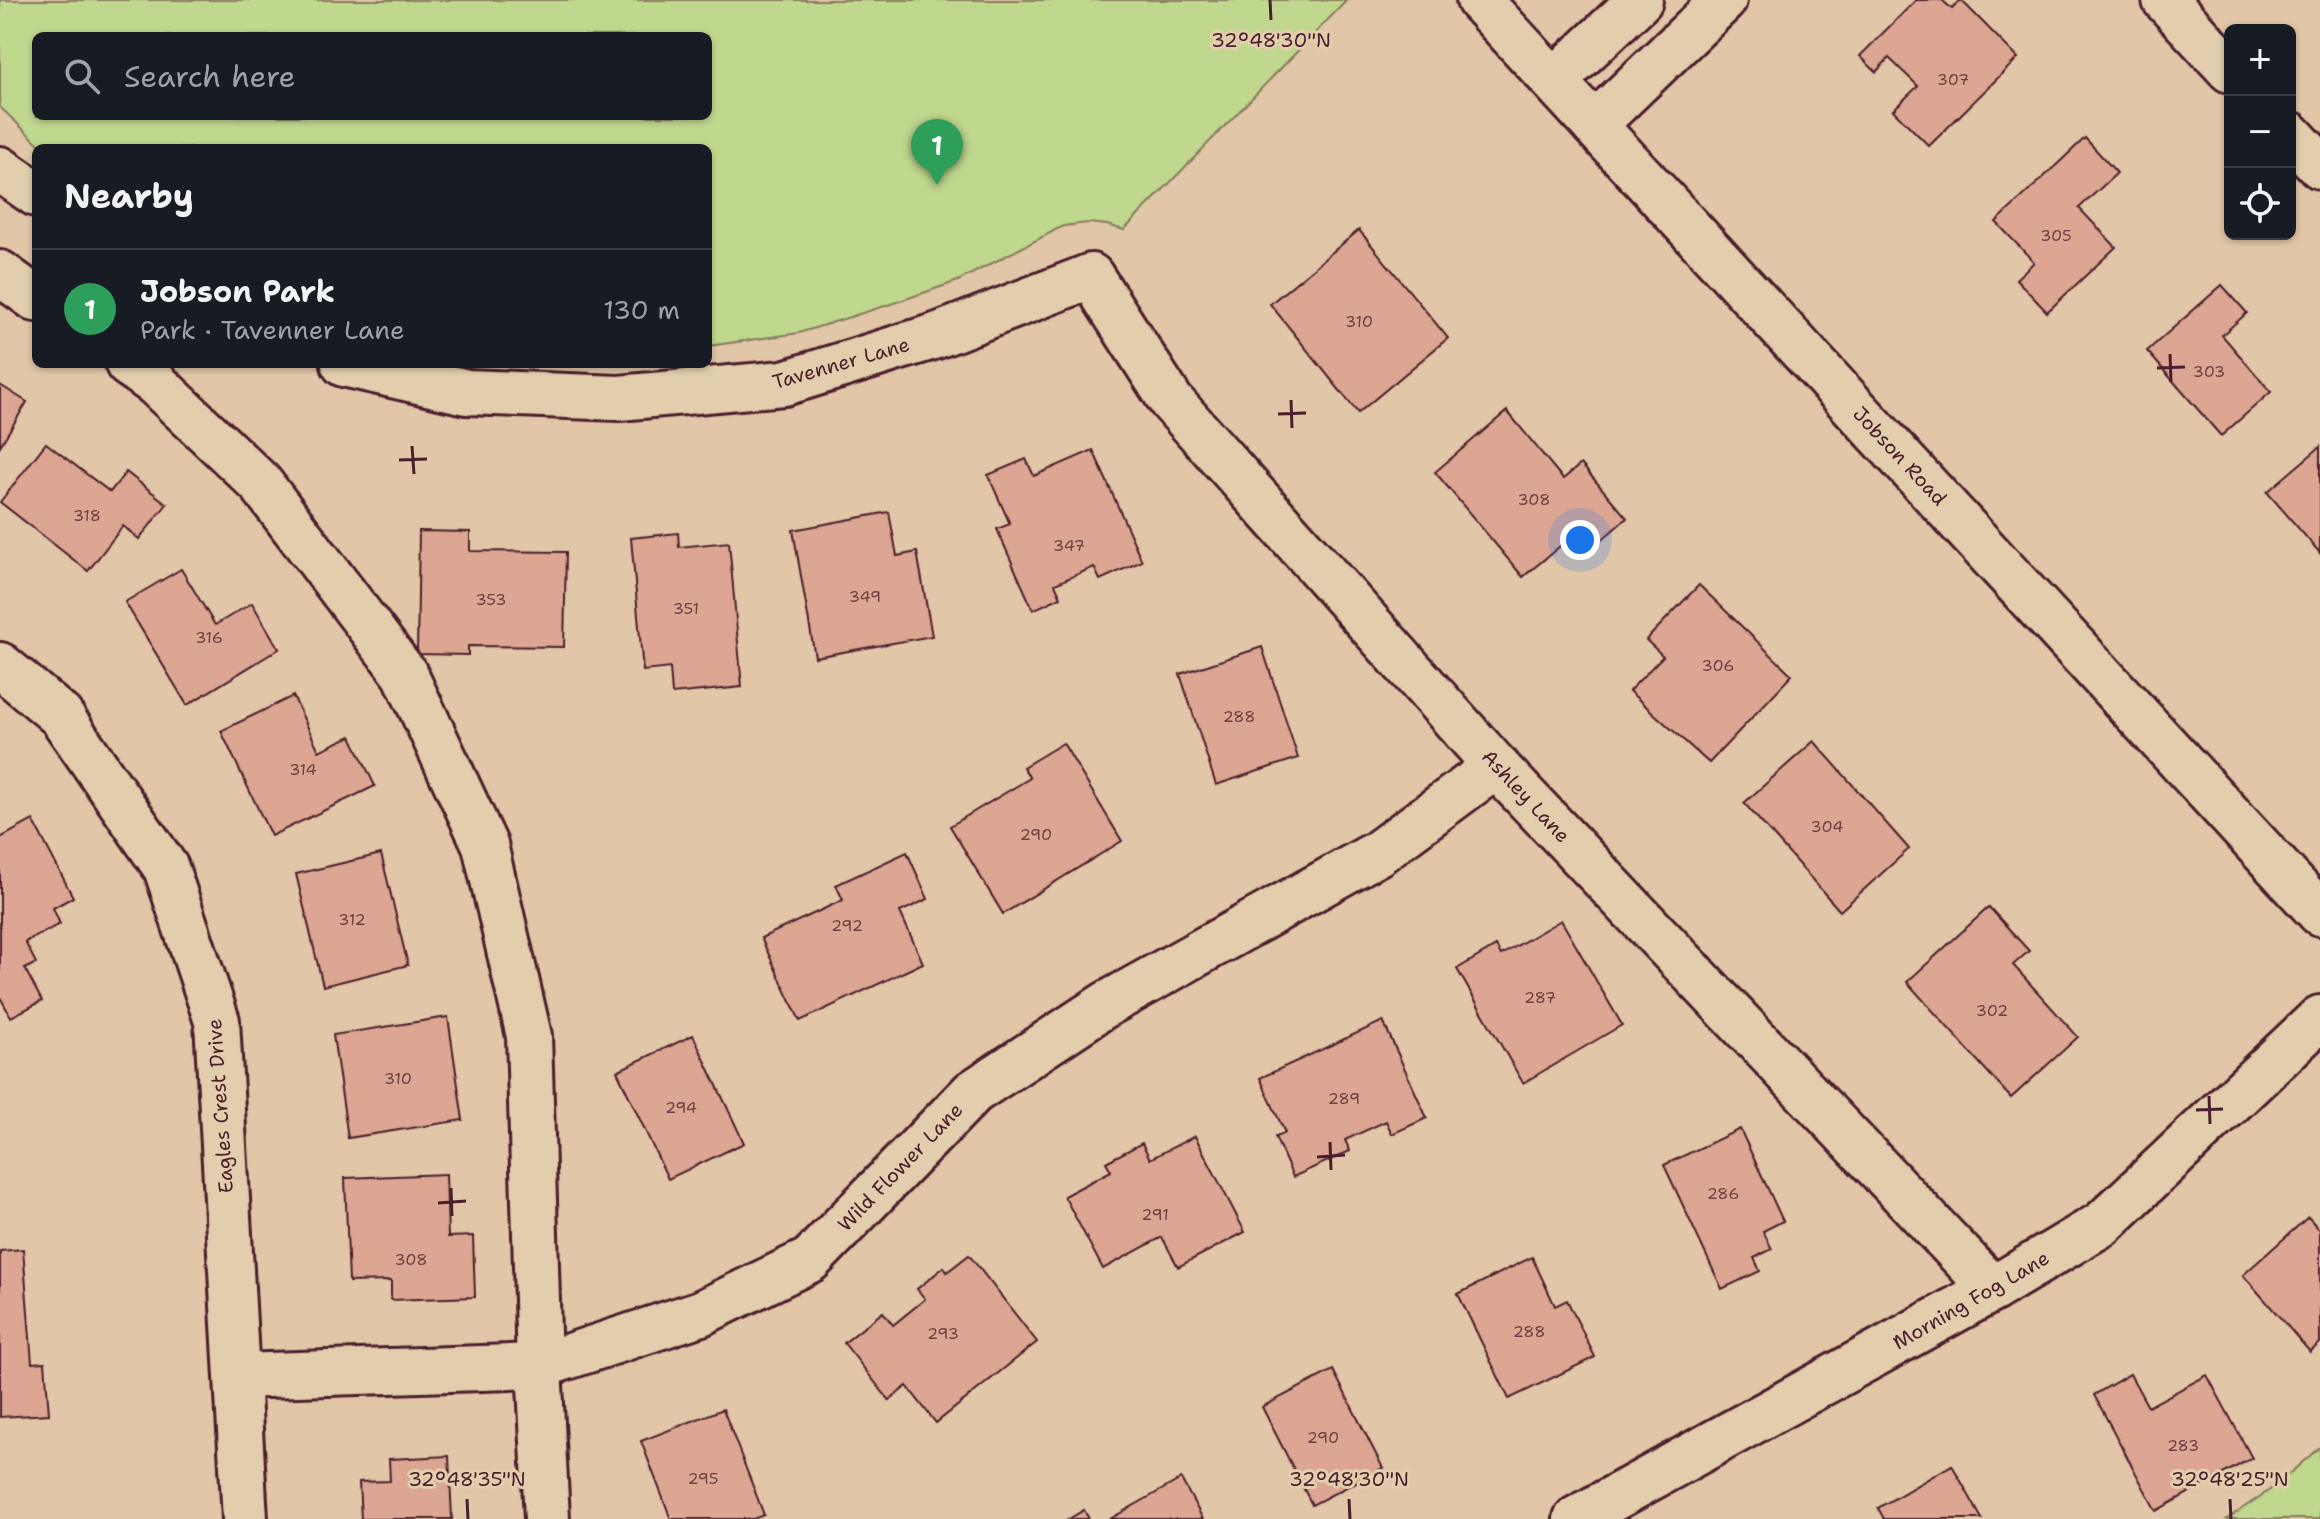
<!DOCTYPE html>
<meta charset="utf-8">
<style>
:root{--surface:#171b24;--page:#242831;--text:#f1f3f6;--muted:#9ea1a6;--line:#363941;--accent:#8c9099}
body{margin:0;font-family:"Shantell Sans",sans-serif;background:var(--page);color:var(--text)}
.controls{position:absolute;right:24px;top:24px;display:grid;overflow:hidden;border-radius:12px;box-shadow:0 2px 6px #0004}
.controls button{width:72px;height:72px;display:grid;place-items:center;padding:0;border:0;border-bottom:2px solid var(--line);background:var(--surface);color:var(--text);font:40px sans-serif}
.you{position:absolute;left:1580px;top:540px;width:28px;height:28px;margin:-20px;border:6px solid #fff;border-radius:50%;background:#1a73e8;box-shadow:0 0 0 12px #1a73e833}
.badge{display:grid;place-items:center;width:52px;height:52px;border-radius:50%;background:var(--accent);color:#fff;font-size:26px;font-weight:700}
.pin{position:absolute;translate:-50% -66px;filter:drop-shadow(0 2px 4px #0008)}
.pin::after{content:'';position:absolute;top:42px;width:28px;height:24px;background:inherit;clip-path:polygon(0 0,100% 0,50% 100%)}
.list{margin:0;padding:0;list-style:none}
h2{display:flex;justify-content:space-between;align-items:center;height:104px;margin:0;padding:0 32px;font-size:34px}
h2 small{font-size:26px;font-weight:400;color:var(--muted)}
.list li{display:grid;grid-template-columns:52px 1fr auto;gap:24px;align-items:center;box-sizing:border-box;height:120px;padding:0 32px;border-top:2px solid var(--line)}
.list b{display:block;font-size:30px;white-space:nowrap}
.list p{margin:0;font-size:26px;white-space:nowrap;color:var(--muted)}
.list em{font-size:26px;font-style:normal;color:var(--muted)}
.icon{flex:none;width:44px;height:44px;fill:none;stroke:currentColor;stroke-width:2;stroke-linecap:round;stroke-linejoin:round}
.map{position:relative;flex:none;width:2320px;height:1519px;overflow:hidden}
.search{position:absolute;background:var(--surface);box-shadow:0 2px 6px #0004;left:32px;top:32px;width:680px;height:88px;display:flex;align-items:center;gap:20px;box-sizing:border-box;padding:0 28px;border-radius:12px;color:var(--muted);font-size:30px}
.panel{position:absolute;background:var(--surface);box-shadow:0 2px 6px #0004;left:32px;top:144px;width:680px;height:224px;border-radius:12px}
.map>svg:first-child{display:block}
.green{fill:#c0d78e;stroke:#857b5c;stroke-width:2;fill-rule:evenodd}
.building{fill:#dca692;stroke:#4a1f2b;stroke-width:2}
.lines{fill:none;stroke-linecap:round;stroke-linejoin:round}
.minor-casing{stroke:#4a1f2b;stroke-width:50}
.minor{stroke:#e2cead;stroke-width:44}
.ticks{fill:none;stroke:#4a1f2b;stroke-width:3}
.labels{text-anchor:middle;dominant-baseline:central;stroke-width:6;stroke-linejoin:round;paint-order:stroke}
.number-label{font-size:16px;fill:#6e4145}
.street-label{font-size:20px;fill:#4a1f2b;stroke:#e2cead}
.ticks-label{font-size:20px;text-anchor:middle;fill:#4a1f2b;stroke:#e2cead;stroke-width:6;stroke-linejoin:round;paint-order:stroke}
</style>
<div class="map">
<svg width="2320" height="1519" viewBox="0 0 2320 1519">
<rect width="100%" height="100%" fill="#e1c6a8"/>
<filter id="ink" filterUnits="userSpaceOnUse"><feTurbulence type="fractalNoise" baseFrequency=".0125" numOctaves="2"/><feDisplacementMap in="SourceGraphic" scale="16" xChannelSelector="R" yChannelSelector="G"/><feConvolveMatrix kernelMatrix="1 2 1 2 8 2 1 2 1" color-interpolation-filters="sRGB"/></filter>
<g filter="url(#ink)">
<g class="green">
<path d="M0,0H1347L1124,230L1107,225L1088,223L1063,226L958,281L891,304L799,333L708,346V148H43L0,107ZM36,36H708V116H36Z"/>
<polygon points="2320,1447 2320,1519 2227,1519 2274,1487"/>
</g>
<g class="building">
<polygon points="1916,0 1942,0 1952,9 1961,0 2018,58 1929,146 1893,110 1918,86 1889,58 1876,72 1860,56"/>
<polygon points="2085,138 2117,173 2079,208 2116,247 2047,312 2016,279 2034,262 1996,222"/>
<polygon points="1359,230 1448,338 1358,413 1270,304"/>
<polygon points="2222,285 2247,313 2222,335 2271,392 2221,436 2147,351"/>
<polygon points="0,385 27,402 0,446"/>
<polygon points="1507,411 1563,479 1581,464 1627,518 1591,549 1577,532 1523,577 1435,472"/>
<polygon points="46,443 110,492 126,472 167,504 139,539 123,526 88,571 0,502"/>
<polygon points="2320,447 2320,553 2267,492"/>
<polygon points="1093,450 1142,561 1100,580 1094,567 1055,584 1061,597 1033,610 997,529 1010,524 988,475 1026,459 1034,476"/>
<polygon points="889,512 897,556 917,552 932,636 815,657 793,530"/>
<polygon points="419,531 470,532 470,551 566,552 564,647 468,646 468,655 417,654"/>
<polygon points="678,533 679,547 729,542 742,687 672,694 670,668 643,671 631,538"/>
<polygon points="181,569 215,625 252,603 279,649 187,705 125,602"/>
<polygon points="1699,585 1792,675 1709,763 1629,691 1663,656 1646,640"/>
<polygon points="1262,647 1298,758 1216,785 1180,674"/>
<polygon points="293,696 319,751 351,736 375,786 271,836 221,731"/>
<polygon points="1814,741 1909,849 1840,911 1744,803"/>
<polygon points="1063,743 1122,841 1003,914 950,826 1030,778 1023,767"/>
<polygon points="33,820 73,897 53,908 60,924 25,942 36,963 25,969 42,1001 11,1017 0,997 0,838"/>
<polygon points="907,852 928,899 900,912 923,963 800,1021 761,938 843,900 836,885"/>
<polygon points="381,854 408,965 323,986 296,874"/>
<polygon points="1989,907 2029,951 2013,965 2078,1037 2011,1098 1907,982"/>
<polygon points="1561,920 1622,1025 1523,1083 1457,969 1496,946 1501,955"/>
<polygon points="448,1017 463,1120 348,1138 333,1035"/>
<polygon points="1383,1021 1427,1118 1392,1134 1386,1121 1345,1140 1350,1151 1293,1177 1275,1137 1285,1133 1260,1078"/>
<polygon points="693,1035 744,1143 668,1179 617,1071"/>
<polygon points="1740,1129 1783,1221 1763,1231 1772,1249 1754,1258 1760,1271 1722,1289 1664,1165"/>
<polygon points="1195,1136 1245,1232 1178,1267 1162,1237 1103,1269 1064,1196 1111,1171 1106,1162 1142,1143 1150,1159"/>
<polygon points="446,1174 448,1237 473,1236 475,1297 391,1300 391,1281 349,1282 345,1178"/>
<polygon points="2308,1217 2320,1230 2320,1343 2310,1352 2243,1275"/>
<polygon points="23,1249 32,1363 45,1362 49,1414 0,1417 0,1251"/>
<polygon points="969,1255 1037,1342 936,1423 907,1386 889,1400 844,1343 883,1312 893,1325 925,1299 917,1289 944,1267 947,1272"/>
<polygon points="1532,1257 1555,1306 1567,1300 1595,1357 1509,1399 1458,1294"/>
<polygon points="1333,1370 1383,1468 1312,1505 1262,1407"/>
<polygon points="2130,1374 2148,1407 2207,1375 2252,1458 2156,1511 2094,1395"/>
<polygon points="723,1409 764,1515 753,1519 671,1519 641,1441"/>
<polygon points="449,1456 452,1519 361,1519 359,1482 390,1481 389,1459"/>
<polygon points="1952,1465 1982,1519 1884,1519 1878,1508"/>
<polygon points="1181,1479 1203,1519 1110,1519"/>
<polygon points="1084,1510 1089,1519 1069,1519"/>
</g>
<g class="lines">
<defs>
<g id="minor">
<polyline points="1479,0 2320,913"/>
<polyline points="2165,0 2230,70"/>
<polyline points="1554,81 1640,0"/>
<polyline points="1594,125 1724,0"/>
<polyline points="2290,134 2320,166"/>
<polyline points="0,169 36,194"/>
<polyline points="0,273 36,299"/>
<polyline points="128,364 155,383 261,484 405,674 485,845 529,1036 539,1366 547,1519"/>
<polyline points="344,364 467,392 619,398 784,383 936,336 1091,276 1171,401 1496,766 1993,1289"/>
<polyline points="0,665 61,716 166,868 217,1021 245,1519"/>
<polyline points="238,1376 539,1366 701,1313 810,1260 973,1092 1105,1005 1378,853 1496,766"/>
<polyline points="1576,1519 1993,1289 2102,1224 2320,1018"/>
</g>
</defs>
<use href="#minor" class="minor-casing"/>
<use href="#minor" class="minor"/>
</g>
</g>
<path class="ticks" d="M1270,0L1271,20M2170,354L2171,382M2157,368L2185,367M1291,400L1292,428M1278,414L1306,413M412,446L414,474M399,460L427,459M2209,1096L2210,1124M2196,1110L2223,1109M1330,1142L1331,1170M1317,1157L1345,1155M451,1188L452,1216M438,1203L466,1201M467,1499L468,1519M1349,1499L1350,1519M2230,1499L2231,1519"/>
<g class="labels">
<g class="number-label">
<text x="1953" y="79">307</text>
<text x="2056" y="235">305</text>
<text x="1359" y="321">310</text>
<text x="2209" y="371">303</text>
<text x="1534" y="499">308</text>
<text x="87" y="515">318</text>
<text x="1069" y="545">347</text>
<text x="865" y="596">349</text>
<text x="491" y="599">353</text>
<text x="686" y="608">351</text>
<text x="209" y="637">316</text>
<text x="1718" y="665">306</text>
<text x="1239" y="716">288</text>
<text x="303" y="769">314</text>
<text x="1827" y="826">304</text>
<text x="1036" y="834">290</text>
<text x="352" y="919">312</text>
<text x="847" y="925">292</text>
<text x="1540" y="997">287</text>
<text x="1992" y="1010">302</text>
<text x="398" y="1078">310</text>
<text x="1344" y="1098">289</text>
<text x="681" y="1107">294</text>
<text x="1723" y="1193">286</text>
<text x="1155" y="1214">291</text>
<text x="411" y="1259">308</text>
<text x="1529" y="1331">288</text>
<text x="943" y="1333">293</text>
<text x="1323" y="1437">290</text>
<text x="2183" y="1445">283</text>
<text x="703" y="1478">295</text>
</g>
<g class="street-label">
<text transform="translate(841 363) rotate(-16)">Tavenner Lane</text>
<text transform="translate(1900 456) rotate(47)">Jobson Road</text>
<text transform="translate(1526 796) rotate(47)">Ashley Lane</text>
<text transform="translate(220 1106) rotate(-94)">Eagles Crest Drive</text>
<text transform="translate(900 1167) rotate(-46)">Wild Flower Lane</text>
<text transform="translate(1971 1300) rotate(-30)">Morning Fog Lane</text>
</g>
</g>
<g class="ticks-label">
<text x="1271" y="47">32°48'30"N</text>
<text x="467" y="1486">32°48'35"N</text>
<text x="1349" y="1486">32°48'30"N</text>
<text x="2230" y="1486">32°48'25"N</text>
</g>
</svg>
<div class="controls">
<button>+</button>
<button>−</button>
<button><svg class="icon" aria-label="locate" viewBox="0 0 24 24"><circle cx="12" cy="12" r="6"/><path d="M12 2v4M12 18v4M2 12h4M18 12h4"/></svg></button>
</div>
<div class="you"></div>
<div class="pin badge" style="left:937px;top:185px;background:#2e9e5b">1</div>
<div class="search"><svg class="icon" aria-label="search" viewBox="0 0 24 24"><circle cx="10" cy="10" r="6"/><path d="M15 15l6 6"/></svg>Search here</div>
<section class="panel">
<h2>Nearby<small></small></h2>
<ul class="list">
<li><span class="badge" style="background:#2e9e5b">1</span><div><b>Jobson Park</b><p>Park · Tavenner Lane</p></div><em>130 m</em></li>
</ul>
</section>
</div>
